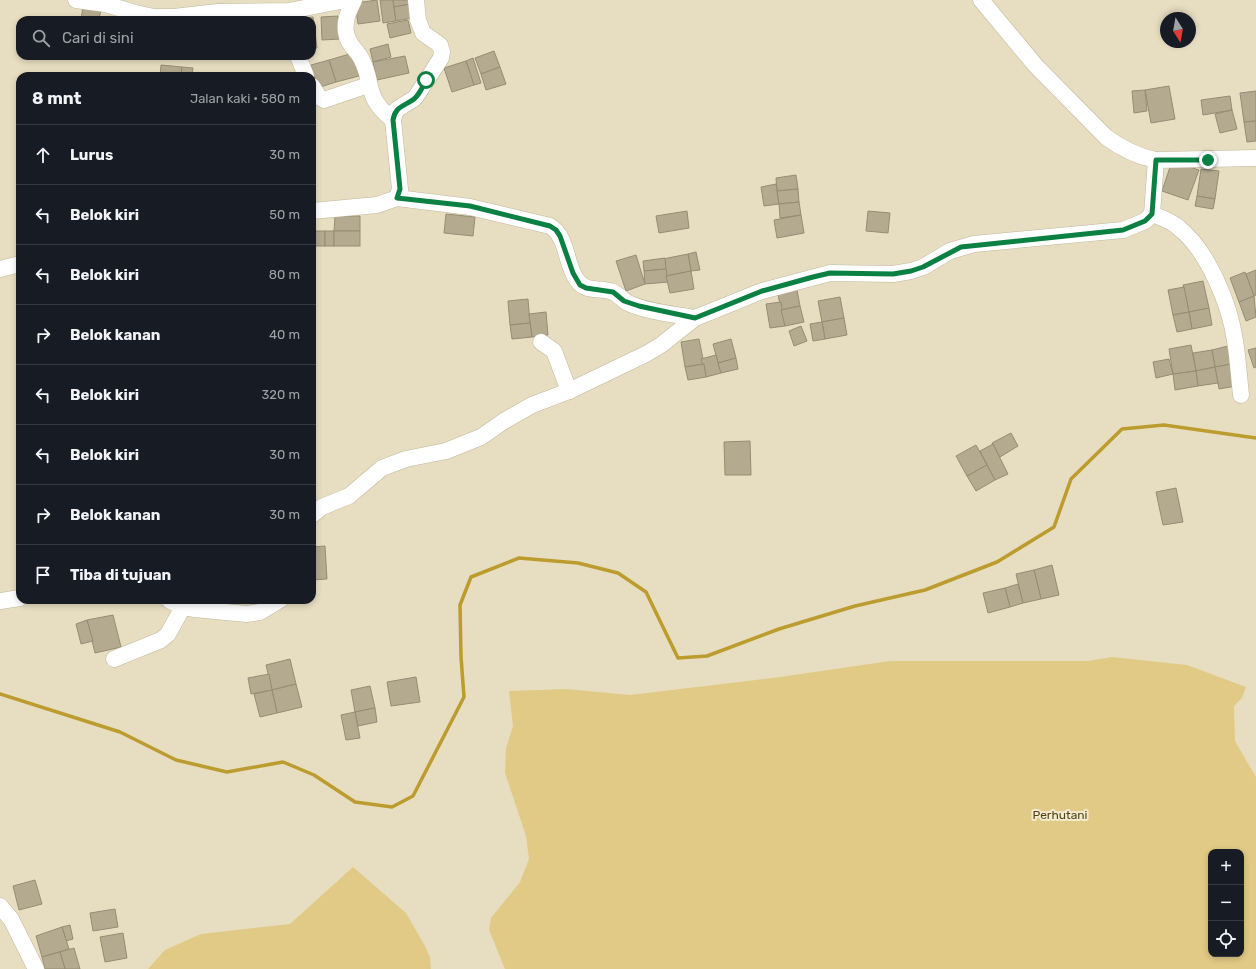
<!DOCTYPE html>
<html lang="id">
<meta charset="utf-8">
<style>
:root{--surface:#171b24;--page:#242831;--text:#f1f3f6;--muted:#9ea1a6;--line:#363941}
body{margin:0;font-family:Rubik,sans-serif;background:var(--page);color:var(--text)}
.controls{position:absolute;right:12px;bottom:12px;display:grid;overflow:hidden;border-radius:8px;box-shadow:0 2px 6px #0003}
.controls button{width:36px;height:36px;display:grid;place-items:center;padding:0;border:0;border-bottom:1px solid var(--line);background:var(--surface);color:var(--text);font:20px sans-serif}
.compass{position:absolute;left:1160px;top:12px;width:36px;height:36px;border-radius:50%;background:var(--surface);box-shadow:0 2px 6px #0003;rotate:169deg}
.stop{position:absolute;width:12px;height:12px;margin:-9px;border:3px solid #0b8043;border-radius:50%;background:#fff}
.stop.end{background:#0b8043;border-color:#fff;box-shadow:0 1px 4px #0008}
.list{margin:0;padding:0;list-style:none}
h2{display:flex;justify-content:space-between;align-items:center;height:52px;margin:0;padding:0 16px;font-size:17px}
h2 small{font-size:13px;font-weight:400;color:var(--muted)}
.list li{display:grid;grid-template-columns:26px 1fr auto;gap:12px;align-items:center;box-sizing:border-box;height:60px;padding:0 16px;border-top:1px solid var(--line)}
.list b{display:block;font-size:15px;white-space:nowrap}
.list em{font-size:13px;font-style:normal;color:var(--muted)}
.icon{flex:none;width:22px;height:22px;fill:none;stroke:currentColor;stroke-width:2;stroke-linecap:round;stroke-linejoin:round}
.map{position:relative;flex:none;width:1256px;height:969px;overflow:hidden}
.search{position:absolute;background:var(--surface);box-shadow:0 2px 6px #0003;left:16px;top:16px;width:300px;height:44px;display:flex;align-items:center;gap:10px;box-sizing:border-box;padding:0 14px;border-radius:12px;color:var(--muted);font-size:15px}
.panel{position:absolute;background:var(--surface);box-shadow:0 2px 6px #0003;left:16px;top:72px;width:300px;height:532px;border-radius:12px}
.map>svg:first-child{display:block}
.green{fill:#e1ca85;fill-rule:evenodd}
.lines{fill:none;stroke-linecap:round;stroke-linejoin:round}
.stream{stroke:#bc9c2e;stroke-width:3.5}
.building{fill:#b3aa90;stroke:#958d73}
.minor-casing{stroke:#c0b79c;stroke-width:17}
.minor{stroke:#fff;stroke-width:16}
.route{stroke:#0b8043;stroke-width:5}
.labels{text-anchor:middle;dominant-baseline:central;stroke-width:4;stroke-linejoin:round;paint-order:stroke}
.park-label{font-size:12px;fill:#504317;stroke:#f4ebcf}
</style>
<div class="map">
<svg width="1256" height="969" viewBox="0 0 1256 969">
<rect width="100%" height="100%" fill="#e7dec2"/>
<g class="green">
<path d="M1112,657L1187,665L1246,687L1242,698L1234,706L1235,741L1256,777V969H505L489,930L491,918L520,882L529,859L526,836L505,773L506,748L513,726L509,691L566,689L630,695L780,677L890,661H1088ZM1211,852H1241V954H1211Z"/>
<polygon points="353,867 406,913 425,946 430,957 431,969 148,969 165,950 201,934 290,924"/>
</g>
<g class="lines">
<polyline class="stream" points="0,694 120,732 176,760 227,772 283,762 314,775 355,802 392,807 413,796 464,697 461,657 460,605 471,577 519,558 578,563 618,573 646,592 678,658 707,656 779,629 855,606 925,590 997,562 1054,527 1071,479 1122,429 1164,425 1256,438"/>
</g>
<g class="building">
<polygon points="377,0 380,21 358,24 355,3"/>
<polygon points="380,0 393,0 396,21 383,23"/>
<polygon points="393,0 409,0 410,4 394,7"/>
<polygon points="410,4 412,18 396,21 394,7"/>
<polygon points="83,6 101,9 99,20 81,20"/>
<polygon points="338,16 340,39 322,40 321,17"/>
<polygon points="313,17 317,48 312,49 312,20 294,19"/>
<polygon points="408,20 411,33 390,38 387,24"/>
<polygon points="388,44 391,57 373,62 370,49"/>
<polygon points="494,51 500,67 481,74 475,58"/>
<polygon points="353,53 359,76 336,82 329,60"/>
<polygon points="405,56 409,73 377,80 373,62"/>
<polygon points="473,58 481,83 474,85 466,61"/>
<polygon points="329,60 336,82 317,88 311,65"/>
<polygon points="466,61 474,85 452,92 444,68"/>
<polygon points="161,65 182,67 181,76 160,76"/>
<polygon points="182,67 193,68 192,76 181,76"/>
<polygon points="500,67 506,84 486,90 481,74"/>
<polygon points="1169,86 1175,119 1151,123 1145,90"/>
<polygon points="1145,90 1147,111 1134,113 1132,91"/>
<polygon points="1256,91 1256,121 1244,122 1240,93"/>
<polygon points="1230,96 1232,110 1203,115 1201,100"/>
<polygon points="1232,110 1237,129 1220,133 1215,114"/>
<polygon points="1256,121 1256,141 1247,142 1244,122"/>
<polygon points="1172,161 1199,170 1188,200 1162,191"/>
<polygon points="1201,169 1219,171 1215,199 1197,196"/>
<polygon points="796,175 798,189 777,191 776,178"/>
<polygon points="776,184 779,204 764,206 761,187"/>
<polygon points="798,189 799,202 779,204 777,191"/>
<polygon points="1197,196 1215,199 1213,209 1195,206"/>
<polygon points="799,202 801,215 780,218 779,204"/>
<polygon points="687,211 689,228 659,233 656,216"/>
<polygon points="868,211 890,213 888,233 866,231"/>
<polygon points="446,214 475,217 473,236 444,233"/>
<polygon points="801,215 804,233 777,238 774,220"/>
<polygon points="335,216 360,216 360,231 334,231"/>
<rect x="312" y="231" width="13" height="15"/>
<rect x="325" y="231" width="9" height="15"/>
<rect x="334" y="231" width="26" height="15"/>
<polygon points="696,252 700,270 691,271 688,254"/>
<polygon points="688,254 691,271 666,276 663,259"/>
<polygon points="636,255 645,284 626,291 616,261"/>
<polygon points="665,258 666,269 644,271 643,261"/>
<polygon points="666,269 668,282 645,284 644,271"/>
<polygon points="1256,270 1256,295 1254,296 1246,274"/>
<polygon points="691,271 694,289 670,293 666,276"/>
<polygon points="1245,272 1254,296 1239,302 1230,278"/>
<polygon points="1203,281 1209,308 1189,312 1183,285"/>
<polygon points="796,285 800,306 781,310 777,289"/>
<polygon points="1184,287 1189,312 1173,315 1168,290"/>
<polygon points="1254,296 1256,317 1246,321 1239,302"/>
<polygon points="840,297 844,318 822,322 818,301"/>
<polygon points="528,299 530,323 510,325 508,301"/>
<polygon points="781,302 785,326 770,328 766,304"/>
<polygon points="800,306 804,322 785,326 781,310"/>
<polygon points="1209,308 1212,325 1192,329 1189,312"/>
<polygon points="546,312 548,335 532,337 529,314"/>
<polygon points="1189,312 1192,329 1177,332 1173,315"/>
<polygon points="844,318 847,335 825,339 822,322"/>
<polygon points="822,322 825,339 813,341 810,324"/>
<polygon points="530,323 532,337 512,339 510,325"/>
<polygon points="801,326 807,341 794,346 789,331"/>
<polygon points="699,339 704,364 685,367 681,342"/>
<polygon points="731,339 736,358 718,363 713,344"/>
<polygon points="1191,345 1196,371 1173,374 1169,349"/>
<polygon points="1228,346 1232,364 1215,367 1212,350"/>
<polygon points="1256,348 1256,367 1254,368 1248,350"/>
<polygon points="1212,350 1215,367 1196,371 1193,353"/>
<polygon points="716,355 721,373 706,377 701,359"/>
<polygon points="736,358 738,369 721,373 718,363"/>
<polygon points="1169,359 1173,374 1156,378 1153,362"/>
<polygon points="704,364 706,377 688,380 685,367"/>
<polygon points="1232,364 1236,386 1219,389 1215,367"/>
<polygon points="1215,367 1218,383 1198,386 1196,371"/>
<polygon points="1196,371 1198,386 1175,390 1173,374"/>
<polygon points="1011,433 1018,446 1000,457 992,443"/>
<polygon points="750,441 751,475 725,475 724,442"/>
<polygon points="993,444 1008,474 995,480 980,451"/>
<polygon points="976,445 987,465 967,476 956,456"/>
<polygon points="987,465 995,480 976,491 967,476"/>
<polygon points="1176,488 1183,522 1163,525 1156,492"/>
<polygon points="325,546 327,579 312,580 312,547"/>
<polygon points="1052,565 1059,595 1041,599 1034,570"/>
<polygon points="1034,570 1041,599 1023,603 1016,574"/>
<polygon points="1018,584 1023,603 1010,607 1005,588"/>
<polygon points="1005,588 1010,607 988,613 983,593"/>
<polygon points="113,615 121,647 95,653 87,620"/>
<polygon points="87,620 93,641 81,644 76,624"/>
<polygon points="290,659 296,684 272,690 266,665"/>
<polygon points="269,674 272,690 251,694 248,678"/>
<polygon points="416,677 420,702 391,706 387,682"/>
<polygon points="296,684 302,707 277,713 272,690"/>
<polygon points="370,686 375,708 355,712 351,690"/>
<polygon points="272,690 277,713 260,717 254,694"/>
<polygon points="375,708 377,722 358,726 355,712"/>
<polygon points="355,712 360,738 346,740 341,715"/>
<polygon points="35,880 42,904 19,910 13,886"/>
<polygon points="115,909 118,927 93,931 90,913"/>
<polygon points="70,925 73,939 66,941 62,927"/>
<polygon points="62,927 69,949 42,957 36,936"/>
<polygon points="123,933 127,958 105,962 100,937"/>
<polygon points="74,948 80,969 65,969 60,952"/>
<polygon points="60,952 65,969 45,969 42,957"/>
</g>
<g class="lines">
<defs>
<g id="minor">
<polyline points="76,0 106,4 135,13 154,17 174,17 218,12 289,11 346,0"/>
<path d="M354,0C349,11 344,20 346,32C347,44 356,49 361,58C375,85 363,96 393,120"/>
<path d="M981,0L1036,66L1106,137C1122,149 1136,156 1156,160L1256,158"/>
<polyline points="298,56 306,76"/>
<polyline points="312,86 319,97 324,100 368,85"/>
<path d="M397,198L470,207L550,226C568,237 565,264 577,280C585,293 601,287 613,292C619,295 623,300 628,303C648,312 673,314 695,318"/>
<polyline points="312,211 377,205 397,198 400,189 393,120 396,110 415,98 441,58 442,52 440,45 423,33 418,20 416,0"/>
<path d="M1152,214C1162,218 1172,221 1179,228C1208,251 1230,305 1235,341C1238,359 1239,377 1241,395"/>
<polyline points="0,269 20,264"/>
<polyline points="541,342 554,351 569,391"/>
<polyline points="312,515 322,507 349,496 382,468 406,459 446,451 481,437 504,421 532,405 569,391 646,354 661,345 695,318 762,291 830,273 893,274 911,271 923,267 950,251 974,244 1123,230 1145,221 1152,214 1156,160"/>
<polyline points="169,600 183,607 194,609 247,614 260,612 280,600"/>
<polyline points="0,601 20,598"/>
<polyline points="114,659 161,640 168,634 183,607"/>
<polyline points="0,906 11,919 36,969"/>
</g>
</defs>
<use href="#minor" class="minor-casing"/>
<use href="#minor" class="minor"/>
</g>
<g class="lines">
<path class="route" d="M426,80C423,86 420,94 414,99C405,106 395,106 393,120L400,189L397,198L470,206L550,226L556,230L560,236L573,273L580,285L586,288L613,292L624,301L639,306L695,318L762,291L813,277L830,273L893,274L911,271L923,267L961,247L1123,230L1145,221L1152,214L1156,160H1208"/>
</g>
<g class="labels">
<g class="park-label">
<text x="1060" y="815">Perhutani</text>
</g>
</g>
</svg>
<div class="controls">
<button>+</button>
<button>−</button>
<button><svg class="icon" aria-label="locate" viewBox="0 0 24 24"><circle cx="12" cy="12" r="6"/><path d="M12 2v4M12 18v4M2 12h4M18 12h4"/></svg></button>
</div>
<svg class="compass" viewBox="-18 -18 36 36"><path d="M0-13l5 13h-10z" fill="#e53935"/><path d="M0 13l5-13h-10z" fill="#9ea1a6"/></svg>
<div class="stop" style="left:426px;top:80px"></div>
<div class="stop end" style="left:1208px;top:160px"></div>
<div class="search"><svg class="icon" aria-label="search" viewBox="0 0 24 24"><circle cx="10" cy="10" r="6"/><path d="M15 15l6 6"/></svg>Cari di sini</div>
<section class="panel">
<h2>8 mnt<small>Jalan kaki · 580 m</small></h2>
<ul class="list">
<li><svg class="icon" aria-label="ahead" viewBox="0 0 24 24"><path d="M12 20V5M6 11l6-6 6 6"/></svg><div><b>Lurus</b></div><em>30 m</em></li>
<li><svg class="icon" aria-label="left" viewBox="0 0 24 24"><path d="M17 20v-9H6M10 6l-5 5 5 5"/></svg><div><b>Belok kiri</b></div><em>50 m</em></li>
<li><svg class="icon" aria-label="left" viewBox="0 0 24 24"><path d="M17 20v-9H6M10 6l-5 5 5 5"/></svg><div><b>Belok kiri</b></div><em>80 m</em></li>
<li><svg class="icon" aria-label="right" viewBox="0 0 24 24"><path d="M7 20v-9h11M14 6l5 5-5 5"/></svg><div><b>Belok kanan</b></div><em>40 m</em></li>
<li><svg class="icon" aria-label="left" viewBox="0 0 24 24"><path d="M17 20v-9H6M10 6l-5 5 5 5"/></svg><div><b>Belok kiri</b></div><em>320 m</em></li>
<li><svg class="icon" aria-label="left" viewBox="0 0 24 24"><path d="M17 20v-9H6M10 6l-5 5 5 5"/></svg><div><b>Belok kiri</b></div><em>30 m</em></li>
<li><svg class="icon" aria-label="right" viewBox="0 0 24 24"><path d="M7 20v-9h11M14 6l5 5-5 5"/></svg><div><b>Belok kanan</b></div><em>30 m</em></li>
<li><svg class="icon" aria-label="arrive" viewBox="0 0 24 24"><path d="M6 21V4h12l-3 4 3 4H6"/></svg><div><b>Tiba di tujuan</b></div></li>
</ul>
</section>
</div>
